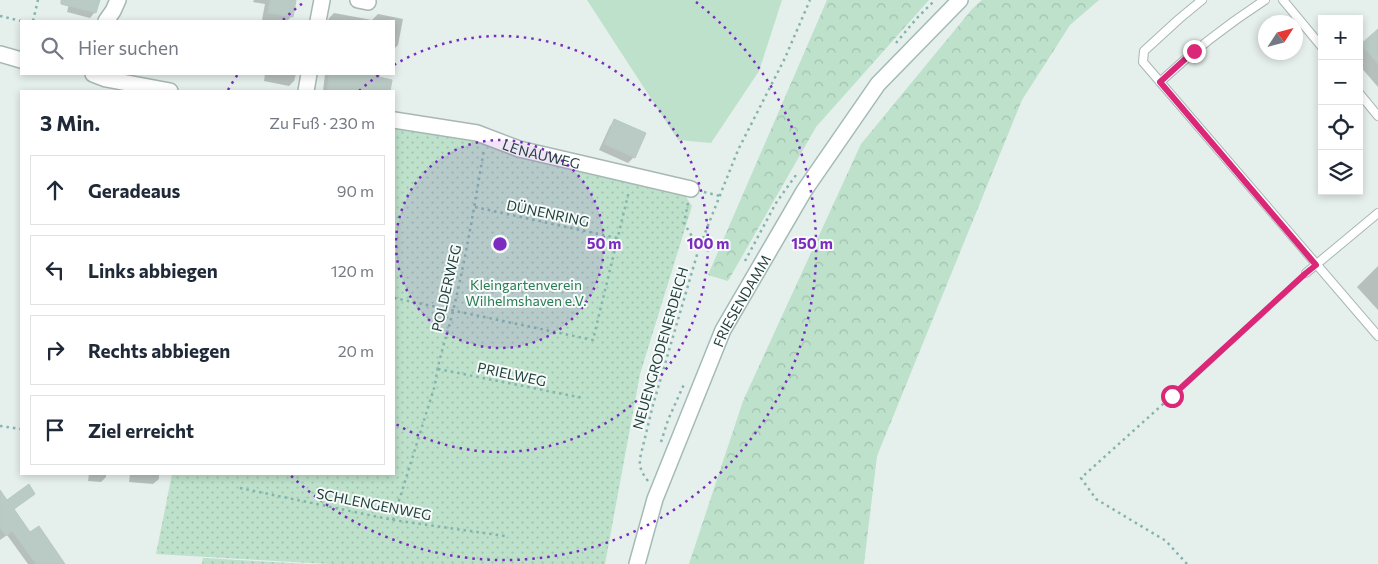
<!DOCTYPE html>
<html lang="de">
<meta charset="utf-8">
<style>
:root{--surface:#fff;--page:#f2f2f3;--text:#1f2937;--muted:#747a83;--line:#e0e1e3}
body{margin:0;font-family:Commissioner,sans-serif;background:var(--page);color:var(--text)}
.controls{position:absolute;right:15px;top:15px;display:grid;overflow:hidden;border-radius:0px;box-shadow:0 2px 8px #0003}
.controls button{width:45px;height:45px;display:grid;place-items:center;padding:0;border:0;border-bottom:1px solid var(--line);background:var(--surface);color:var(--text);font:25px sans-serif}
.compass{position:absolute;left:1258px;top:15px;width:45px;height:45px;border-radius:50%;background:var(--surface);box-shadow:0 2px 8px #0003;rotate:54deg}
.stop{position:absolute;width:15px;height:15px;margin:-11px;border:4px solid #db2777;border-radius:50%;background:#fff}
.stop.end{background:#db2777;border-color:#fff;box-shadow:0 1px 5px #0008}
.list{margin:0;padding:0;list-style:none}
h2{display:flex;justify-content:space-between;align-items:center;height:65px;margin:0;padding:0 20px;font-size:21px}
h2 small{font-size:16px;font-weight:400;color:var(--muted)}
.list li{display:grid;grid-template-columns:32px 1fr auto;gap:15px;align-items:center;box-sizing:border-box;height:70px;margin:0 10px 10px;padding:0 10px;border:1px solid var(--line);border-radius:0px}
.list b{display:block;font-size:19px;white-space:nowrap}
.list em{font-size:16px;font-style:normal;color:var(--muted)}
.icon{flex:none;width:28px;height:28px;fill:none;stroke:currentColor;stroke-width:2;stroke-linecap:round;stroke-linejoin:round}
.map{position:relative;flex:none;width:1378px;height:564px;overflow:hidden}
.search{position:absolute;background:var(--surface);box-shadow:0 2px 8px #0003;left:20px;top:20px;width:375px;height:55px;display:flex;align-items:center;gap:12px;box-sizing:border-box;padding:0 18px;border-radius:0px;color:var(--muted);font-size:19px}
.panel{position:absolute;background:var(--surface);box-shadow:0 2px 8px #0003;left:20px;top:90px;width:375px;height:385px;border-radius:0px}
.map>svg:first-child{display:block}
.grass{fill:#bde1cb}
.forest{fill:url(#forest-crowns)}
.park{fill:url(#park-dots)}
.shadow{fill:#0003}
.building{fill:#bacac5;stroke:#b7c9c4}
.lines{fill:none;stroke-linecap:round;stroke-linejoin:round}
.service-casing{stroke:#a7b8b4;stroke-width:10}
.minor-casing{stroke:#a7b8b4;stroke-width:18}
.secondary-casing{stroke:#a3bbb6;stroke-width:18}
.path{stroke:#84b4ab;stroke-width:2.5;stroke-dasharray:2.5 4;stroke-linecap:butt}
.service{stroke:#fff;stroke-width:8}
.minor{stroke:#fff;stroke-width:15}
.secondary{stroke:#fff;stroke-width:15}
.route{stroke:#db2777;stroke-width:6}
.ring{fill:none;stroke:#7b2cbf;stroke-width:2.5;stroke-dasharray:2.5 5}
.labels{text-anchor:middle;dominant-baseline:central;stroke-width:4;stroke-linejoin:round;paint-order:stroke}
.street-label{font-size:14px;fill:#23423e;stroke:#f6fbf9}
.park-label{font-size:14px;fill:#2a7c55;stroke:#f6fbf9}
.centre{fill:#7b2cbf;stroke:#f6fbf9;stroke-width:2.5}
.ring-label{font-size:15px;text-anchor:middle;font-weight:bold;fill:#7b2cbf;stroke:#f6fbf9;stroke-width:4;stroke-linejoin:round;paint-order:stroke}
</style>
<div class="map">
<svg width="1378" height="564" viewBox="0 0 1378 564">
<defs>
<pattern id="forest-crowns" width="20" height="18" patternUnits="userSpaceOnUse" patternTransform="scale(1.25)"><rect width="20" height="18" fill="#bde1cb"/><path d="M2 6a3 3 0 1 1 6 0M12 15a3 3 0 1 1 6 0" fill="none" stroke="#a2c2af"/></pattern>
<pattern id="park-dots" width="8" height="8" patternUnits="userSpaceOnUse" patternTransform="scale(1.25)"><rect width="8" height="8" fill="#bde1cb"/><path d="M2 2h.1M6 6h.1" fill="none" stroke="#a2c2af" stroke-width="1.8" stroke-linecap="round"/></pattern>
</defs>
<rect width="100%" height="100%" fill="#e5efec"/>
<polygon class="grass" points="587,0 782,0 759,71 711,143 678,140"/>
<g class="forest">
<polygon points="827,0 929,0 816,127 728,281 708,275"/>
<polygon points="982,0 1099,0 1070,25 1022,100 877,456 864,564 689,564 743,401 861,144 973,8"/>
</g>
<g class="park">
<polygon points="394,126 410,126 684,194 692,206 640,374 605,564 328,564 156,554 172,474 394,474"/>
<polygon points="203,558 309,564 202,564"/>
</g>
<g class="shadow">
<polygon points="70,0 98,0 95,12 90,18 67,12"/>
<polygon points="254,0 295,0 292,16 287,21 272,21 262,20 265,4 253,2"/>
<polygon points="334,13 372,20 378,14 403,19 398,45 394,49 394,21 328,21 329,18"/>
<polygon points="1378,31 1378,87 1359,65 1359,47"/>
<polygon points="265,74 296,74 294,81 289,86 264,81"/>
<polygon points="325,74 378,74 377,78 391,81 388,91 323,91"/>
<polygon points="615,121 634,157 628,163 599,150 610,126"/>
<polygon points="1378,266 1378,310 1357,287"/>
<polygon points="89,474 117,474 116,475 106,474 106,477 101,482 88,481"/>
<polygon points="130,474 159,474 159,479 153,484 129,482"/>
<polygon points="0,492 7,502 34,493 13,510 30,534 64,564 28,564 7,535 0,540"/>
</g>
<g class="building">
<polygon points="61,0 100,0 96,13 61,4"/>
<polygon points="270,0 296,0 293,17 268,13"/>
<polygon points="1378,29 1378,64 1361,44"/>
<polygon points="329,74 380,74 379,77 392,80 390,91 327,91"/>
<polygon points="614,119 646,133 635,158 604,144"/>
<polygon points="29,484 35,494 14,509 30,532 39,526 65,564 36,564 12,531 6,536 0,528 0,490 7,500"/>
</g>
<g class="lines">
<defs>
<g id="service">
<polyline points="1202,0 1179,19 1144,51 1143,62 1378,336"/>
<polyline points="1283,0 1322,47"/>
<path d="M1160,82C1193,51 1228,24 1265,0"/>
<polyline points="1359,93 1378,116"/>
<polyline points="1306,273 1378,213"/>
</g>
<g id="minor">
<polyline points="358,0 368,2"/>
<polyline points="106,21 113,11 118,0"/>
<polyline points="318,21 322,0"/>
<polyline points="0,54 21,60"/>
<polyline points="93,74 106,79 170,91"/>
<polyline points="306,91 309,74"/>
<path id="s1" d="M394,120L477,133L519,149L691,189"/>
</g>
<g id="secondary">
<path id="s2" d="M637,564L655,499L723,330L804,191L878,84L960,0"/>
</g>
</defs>
<use href="#service" class="service-casing"/>
<use href="#minor" class="minor-casing"/>
<use href="#secondary" class="secondary-casing"/>
<g class="path">
<polyline points="0,16 21,21"/>
<polyline points="33,21 38,0"/>
<polyline points="896,43 917,18 935,0"/>
<polyline points="704,192 720,196"/>
<polyline points="688,203 684,223 699,248"/>
<polyline points="475,207 617,238"/>
<polyline points="745,261 776,203 796,175"/>
<polyline points="394,298 593,340 629,191"/>
<polyline points="438,369 583,398"/>
<polyline points="0,426 21,429"/>
<polyline points="661,442 668,420 685,382"/>
<path d="M648,481C642,473 639,468 640,458L653,405L699,248L738,150L785,58L810,0"/>
<polyline points="240,488 393,520 505,536"/>
<path d="M393,520L435,385C438,359 447,336 453,311C466,257 475,203 484,149"/>
<polyline points="1187,564 1166,541 1096,499 1081,478 1172,396 1298,280"/>
</g>
<use href="#service" class="service"/>
<use href="#minor" class="minor"/>
<use href="#secondary" class="secondary"/>
</g>
<g class="lines">
<polyline class="route" points="1172,396 1306,273 1316,265 1160,82 1194,51"/>
</g>
<circle cx="500" cy="244" r="104" fill="#7b2cbf" fill-opacity=".12"/>
<g class="ring">
<circle cx="500" cy="244" r="104"/>
<path d="M359 91A208 208 0 0 1 379 75M394 65A208 208 0 1 1 394 423"/>
<path d="M228 90A312 312 0 0 1 238 74M283 20A312 312 0 0 1 304 2M696 2A312 312 0 1 1 289 474"/>
</g>
<g class="labels">
<g class="street-label">
<text stroke="none"><textPath href="#s1" startOffset="152">LENAUWEG</textPath></text>
<text transform="translate(548 213) rotate(12)">DÜNENRING</text>
<text transform="translate(446 288) rotate(-77)">POLDERWEG</text>
<text stroke="none"><textPath href="#s2" startOffset="284">FRIESENDAMM</textPath></text>
<text transform="translate(660 348) rotate(-74)">NEUENGRODENERDEICH</text>
<text transform="translate(512 374) rotate(12)">PRIELWEG</text>
<text transform="translate(374 504) rotate(11)">SCHLENGENWEG</text>
</g>
<g class="park-label">
<text x="526" y="284">Kleingartenverein<tspan x="526" dy="16">Wilhelmshaven e.V.</tspan></text>
</g>
</g>
<circle cx="500" cy="244" r="8" class="centre"/>
<g class="ring-label">
<text x="604" y="249">50 m</text>
<text x="708" y="249">100 m</text>
<text x="812" y="249">150 m</text>
</g>
</svg>
<div class="controls">
<button>+</button>
<button>−</button>
<button><svg class="icon" aria-label="locate" viewBox="0 0 24 24"><circle cx="12" cy="12" r="6"/><path d="M12 2v4M12 18v4M2 12h4M18 12h4"/></svg></button>
<button><svg class="icon" aria-label="layers" viewBox="0 0 24 24"><path d="M12 4l9 5-9 5-9-5zM3 14l9 5 9-5"/></svg></button>
</div>
<svg class="compass" viewBox="-18 -18 36 36"><path d="M0-13l5 13h-10z" fill="#e53935"/><path d="M0 13l5-13h-10z" fill="#747a83"/></svg>
<div class="stop" style="left:1172px;top:396px"></div>
<div class="stop end" style="left:1194px;top:51px"></div>
<div class="search"><svg class="icon" aria-label="search" viewBox="0 0 24 24"><circle cx="10" cy="10" r="6"/><path d="M15 15l6 6"/></svg>Hier suchen</div>
<section class="panel">
<h2>3 Min.<small>Zu Fuß · 230 m</small></h2>
<ul class="list">
<li><svg class="icon" aria-label="ahead" viewBox="0 0 24 24"><path d="M12 20V5M6 11l6-6 6 6"/></svg><div><b>Geradeaus</b></div><em>90 m</em></li>
<li><svg class="icon" aria-label="left" viewBox="0 0 24 24"><path d="M17 20v-9H6M10 6l-5 5 5 5"/></svg><div><b>Links abbiegen</b></div><em>120 m</em></li>
<li><svg class="icon" aria-label="right" viewBox="0 0 24 24"><path d="M7 20v-9h11M14 6l5 5-5 5"/></svg><div><b>Rechts abbiegen</b></div><em>20 m</em></li>
<li><svg class="icon" aria-label="arrive" viewBox="0 0 24 24"><path d="M6 21V4h12l-3 4 3 4H6"/></svg><div><b>Ziel erreicht</b></div></li>
</ul>
</section>
</div>
